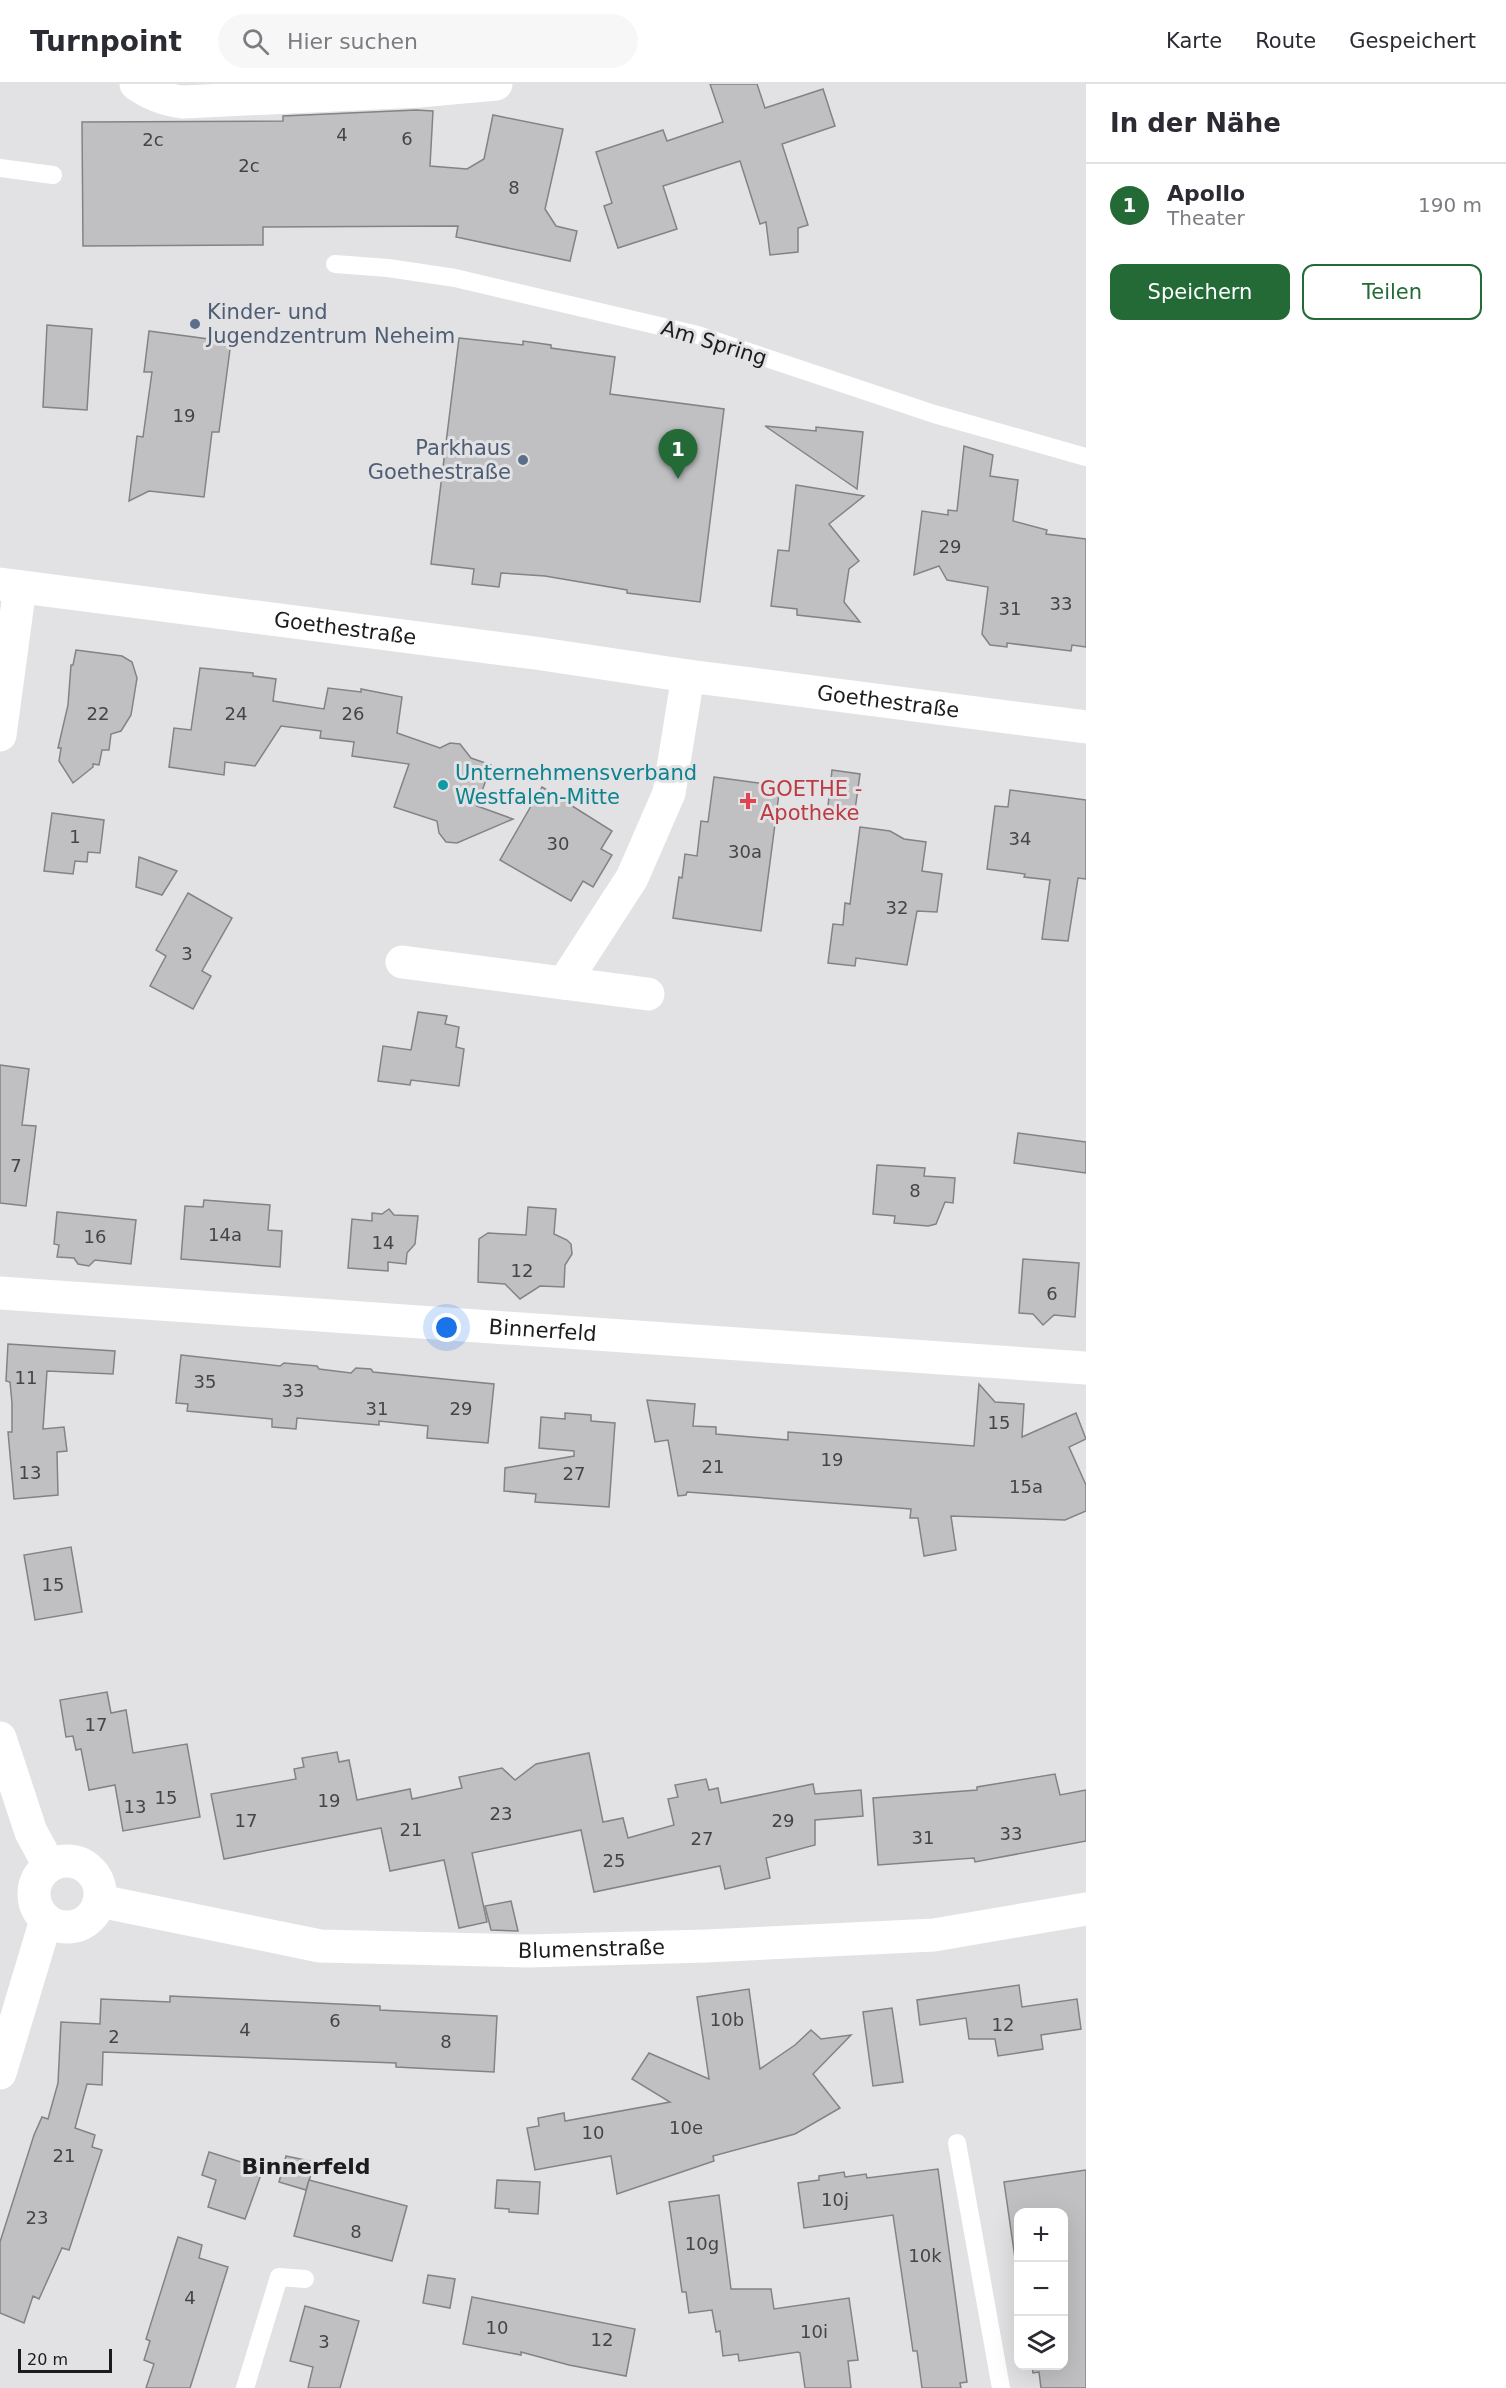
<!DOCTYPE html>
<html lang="de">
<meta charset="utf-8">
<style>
:root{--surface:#fff;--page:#f7f7f7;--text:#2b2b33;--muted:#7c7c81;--line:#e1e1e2;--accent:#236a36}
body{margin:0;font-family:"DejaVu Sans",sans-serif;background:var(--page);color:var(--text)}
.controls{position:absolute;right:18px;bottom:18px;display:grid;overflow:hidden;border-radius:12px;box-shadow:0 6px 24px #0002}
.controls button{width:54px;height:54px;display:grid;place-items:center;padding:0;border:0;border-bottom:2px solid var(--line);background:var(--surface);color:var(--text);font:30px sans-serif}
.scale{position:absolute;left:18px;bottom:15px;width:94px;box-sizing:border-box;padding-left:6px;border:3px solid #1c1c1d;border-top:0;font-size:16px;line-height:21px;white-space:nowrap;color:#1c1c1d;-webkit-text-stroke:4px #e2e1e4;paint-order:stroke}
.you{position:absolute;left:447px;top:1244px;width:21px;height:21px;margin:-15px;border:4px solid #fff;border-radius:50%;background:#1a73e8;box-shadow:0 0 0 9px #1a73e833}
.badge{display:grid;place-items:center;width:39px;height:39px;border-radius:50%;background:var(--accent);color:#fff;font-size:20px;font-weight:700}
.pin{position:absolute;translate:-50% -50px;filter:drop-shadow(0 2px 3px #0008)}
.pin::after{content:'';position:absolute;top:32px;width:21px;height:18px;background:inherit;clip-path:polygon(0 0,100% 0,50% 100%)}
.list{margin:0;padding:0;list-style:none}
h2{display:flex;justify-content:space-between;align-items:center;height:78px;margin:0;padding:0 24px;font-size:26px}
h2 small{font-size:20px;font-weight:400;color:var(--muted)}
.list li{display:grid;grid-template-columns:39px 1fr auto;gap:18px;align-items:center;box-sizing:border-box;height:84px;padding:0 24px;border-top:2px solid var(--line)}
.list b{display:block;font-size:22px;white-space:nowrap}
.list p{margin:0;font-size:20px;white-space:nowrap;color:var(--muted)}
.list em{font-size:20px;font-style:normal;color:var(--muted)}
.actions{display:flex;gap:12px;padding:18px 24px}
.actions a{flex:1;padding:14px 0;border:2px solid var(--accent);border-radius:12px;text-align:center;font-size:21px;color:var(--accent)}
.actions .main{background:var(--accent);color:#fff}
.icon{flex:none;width:33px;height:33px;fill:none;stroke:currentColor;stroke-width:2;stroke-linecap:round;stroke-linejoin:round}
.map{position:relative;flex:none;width:1086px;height:2304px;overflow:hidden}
header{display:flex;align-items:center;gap:36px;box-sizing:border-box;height:84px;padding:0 30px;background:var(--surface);border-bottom:2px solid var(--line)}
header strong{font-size:28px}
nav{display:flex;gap:33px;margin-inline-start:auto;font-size:21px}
.search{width:420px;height:54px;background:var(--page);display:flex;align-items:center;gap:15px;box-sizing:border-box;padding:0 21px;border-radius:33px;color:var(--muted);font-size:22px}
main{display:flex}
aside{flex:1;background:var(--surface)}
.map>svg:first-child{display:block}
.building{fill:#c0bfc2;stroke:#838386;stroke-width:1.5}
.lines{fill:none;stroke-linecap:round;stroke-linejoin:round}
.service{stroke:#fff;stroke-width:18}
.minor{stroke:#fff;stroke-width:33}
.tertiary{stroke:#fff;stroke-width:33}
.service-dot{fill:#5c6f8a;stroke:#e2e1e4;stroke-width:2}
.culture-dot{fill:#0f9aa8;stroke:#e2e1e4;stroke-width:2}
.health-dot{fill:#e0444e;stroke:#e2e1e4;stroke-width:2}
.labels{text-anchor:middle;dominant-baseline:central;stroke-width:6;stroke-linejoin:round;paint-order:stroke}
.number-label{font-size:18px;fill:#454546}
.service-label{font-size:21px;fill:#4e5e75;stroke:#e2e1e4;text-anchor:start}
.street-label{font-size:21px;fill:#1c1c1d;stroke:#e2e1e4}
.culture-label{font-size:21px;fill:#0d838f;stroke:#e2e1e4;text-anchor:start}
.health-label{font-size:21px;fill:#be3a42;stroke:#e2e1e4;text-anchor:start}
.neighbourhood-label{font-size:22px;font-weight:bold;fill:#1c1c1d;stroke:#e2e1e4}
</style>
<header>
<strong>Turnpoint</strong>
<div class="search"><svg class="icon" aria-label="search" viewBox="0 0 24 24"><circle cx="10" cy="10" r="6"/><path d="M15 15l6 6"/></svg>Hier suchen</div>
<nav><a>Karte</a><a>Route</a><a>Gespeichert</a></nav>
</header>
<main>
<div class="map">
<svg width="1086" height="2304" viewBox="0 0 1086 2304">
<rect width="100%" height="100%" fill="#e2e1e4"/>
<g class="building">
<polygon points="710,0 757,0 765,24 823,5 835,42 782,60 808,141 798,144 798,168 770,171 766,138 760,140 740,77 663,102 677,145 618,164 604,122 612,119 596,68 663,46 667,57 723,38"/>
<polygon points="416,26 433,27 430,82 467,85 484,75 493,31 563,45 545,125 556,142 577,147 570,177 456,153 458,142 263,143 263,161 83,162 82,38 283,37 283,32"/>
<polygon points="47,241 92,245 87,326 43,323"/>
<polygon points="149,247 231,258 219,348 212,348 204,413 149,407 129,417 137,352 143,353 152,288 144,288"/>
<polygon points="459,254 523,261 523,257 551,261 551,264 615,273 610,310 724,325 700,518 627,509 627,506 545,492 501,489 499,503 472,500 474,485 431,480"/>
<polygon points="765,342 816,347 816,343 863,348 857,405"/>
<polygon points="964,362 993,371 990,392 1018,396 1013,437 1047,446 1046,450 1086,455 1086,563 1072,561 1071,567 1007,559 1007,563 990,561 982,550 988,503 947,496 939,482 914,491 922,427 948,431 948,426 957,427"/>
<polygon points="796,401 864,412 829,440 859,477 849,485 844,518 860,538 797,531 797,525 771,522 778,466 789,467"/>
<polygon points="76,566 122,572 132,578 137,594 131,631 121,647 111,650 109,666 102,666 99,681 93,680 93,683 73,699 59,677 61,664 58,664 68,621 71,581 73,581"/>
<polygon points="200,584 253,589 253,592 276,595 273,617 324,625 328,604 361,608 361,605 402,613 397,649 440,664 450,659 460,660 471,674 491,681 477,722 513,735 457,759 446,758 439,749 437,737 394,723 409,680 352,672 354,658 320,654 321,647 281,642 255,682 225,678 224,691 169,683 174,644 191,646"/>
<polygon points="832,686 860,690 855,726 828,722"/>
<polygon points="714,693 780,702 761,847 673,834 679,793 682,794 685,770 697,772 701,737 708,738"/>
<polygon points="542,703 612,747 601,765 612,771 593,803 583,797 571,817 500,776"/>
<polygon points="1010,706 1086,716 1086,795 1078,794 1068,857 1042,855 1050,796 1024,793 1025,790 987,785 995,722 1008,723"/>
<polygon points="52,729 104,736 100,769 88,768 87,778 75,777 73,790 44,787"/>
<polygon points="860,743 890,747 904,755 926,758 922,787 942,790 937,828 917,827 907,881 856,874 855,882 828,879 833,840 843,841 845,819 850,820"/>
<polygon points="139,773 177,787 162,811 136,803"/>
<polygon points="188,809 232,834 202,887 211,892 193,925 150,902 166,872 156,866"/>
<polygon points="418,928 447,932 445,940 459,943 456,963 464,965 459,1002 411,996 410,1001 378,997 383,962 411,966"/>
<polygon points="0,981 29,985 22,1041 36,1042 26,1122 0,1119"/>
<polygon points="1018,1049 1086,1058 1086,1089 1014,1079"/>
<polygon points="877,1081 925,1084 924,1092 955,1094 953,1119 945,1118 936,1140 928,1142 894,1139 895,1132 873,1130"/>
<polygon points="204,1116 270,1121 268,1146 282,1147 280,1183 181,1175 185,1122 203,1123"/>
<polygon points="528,1123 556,1125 554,1150 567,1156 571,1160 572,1170 565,1181 564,1203 540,1202 520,1215 505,1200 478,1198 479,1155 488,1149 526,1151"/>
<polygon points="389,1125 394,1131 418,1132 415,1160 407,1169 406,1180 388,1178 388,1187 348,1184 352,1135 372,1137 372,1129 382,1130"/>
<polygon points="57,1128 136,1136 131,1180 95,1176 89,1182 78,1180 74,1174 57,1173 59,1161 54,1160"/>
<polygon points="1023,1175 1079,1179 1075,1233 1054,1231 1043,1241 1033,1230 1019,1229"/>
<polygon points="8,1260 115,1267 113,1290 47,1287 43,1345 64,1343 67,1367 57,1368 58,1411 14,1415 8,1348 12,1348 12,1319 10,1298 6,1297"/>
<polygon points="181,1271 280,1282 284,1279 317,1282 319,1285 351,1289 356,1284 371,1285 373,1288 494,1300 488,1359 427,1354 428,1342 379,1337 379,1341 297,1334 296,1345 272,1343 272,1335 187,1327 188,1320 176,1319"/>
<polygon points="979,1300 995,1318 1024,1320 1022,1353 1076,1329 1086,1355 1069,1363 1086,1401 1086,1427 1065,1436 951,1432 956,1466 924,1472 918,1434 910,1434 911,1425 687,1408 686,1411 678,1412 668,1356 655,1358 647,1316 695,1320 693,1342 716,1343 716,1350 788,1356 788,1348 974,1362"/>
<polygon points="565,1329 591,1331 591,1337 615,1339 609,1423 535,1418 536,1410 504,1407 505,1384 574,1372 574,1367 539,1364 541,1333 565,1335"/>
<polygon points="71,1463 82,1528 35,1536 24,1471"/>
<polygon points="107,1608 111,1629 126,1626 133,1669 187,1660 200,1733 123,1747 115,1701 89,1706 81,1665 76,1666 73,1652 66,1653 60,1616"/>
<polygon points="337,1668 339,1678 349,1676 357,1716 410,1705 412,1715 462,1704 459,1693 502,1684 515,1696 536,1680 589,1669 603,1738 623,1734 628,1754 674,1741 668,1715 678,1713 675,1701 706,1695 709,1706 718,1704 721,1719 813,1700 815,1710 861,1706 863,1732 815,1736 815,1761 766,1774 770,1794 725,1805 720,1782 594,1808 581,1746 472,1769 487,1838 459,1844 444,1776 390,1787 381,1744 224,1775 211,1710 296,1695 294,1685 304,1683 302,1674"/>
<polygon points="1055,1690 1060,1711 1086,1706 1086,1757 975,1778 974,1774 878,1781 873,1714 977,1706 977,1703"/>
<polygon points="511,1817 518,1847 491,1846 485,1822"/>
<polygon points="1019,1901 1022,1923 1077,1915 1081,1945 1041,1951 1043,1965 998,1972 995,1955 969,1955 966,1934 920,1941 917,1916"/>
<polygon points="749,1905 760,1985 795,1961 811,1946 821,1955 851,1951 813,1990 840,2024 795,2050 713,2072 714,2077 617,2110 611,2072 535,2086 527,2044 539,2042 538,2034 564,2029 565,2037 670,2018 632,1995 649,1969 709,1995 697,1913"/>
<polygon points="170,1912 380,1922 380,1926 497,1932 494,1988 396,1983 396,1979 103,1968 102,2001 87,2000 75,2044 95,2051 92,2063 102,2066 69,2166 62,2164 39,2215 33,2212 24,2239 0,2229 0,2158 34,2051 42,2033 48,2035 58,1999 61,1938 100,1940 101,1915 170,1918"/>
<polygon points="892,1924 903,1998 873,2002 863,1928"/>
<polygon points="209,2068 263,2085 245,2135 208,2123 216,2096 202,2091"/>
<polygon points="286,2072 315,2078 306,2106 279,2098"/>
<polygon points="938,2085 967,2298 960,2299 961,2304 922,2304 917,2267 913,2267 893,2131 804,2144 798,2099 819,2096 819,2092 844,2088 845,2093 866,2090 867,2094"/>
<polygon points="1086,2086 1086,2304 1041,2304 1039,2288 1033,2289 1032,2282 1064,2282 1064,2128 1018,2128 1018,2195 1004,2098"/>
<polygon points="309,2096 407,2122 392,2177 294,2152"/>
<polygon points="497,2096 540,2098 538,2130 509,2128 509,2125 495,2124"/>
<polygon points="719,2111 731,2205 771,2205 774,2225 849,2214 858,2276 848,2277 851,2304 805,2304 800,2269 798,2268 739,2277 738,2270 723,2272 720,2247 716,2248 712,2226 689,2229 686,2208 682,2208 669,2118"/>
<polygon points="178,2153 202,2161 199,2174 228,2183 190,2304 146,2304 154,2280 144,2276 150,2257 146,2255"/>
<polygon points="428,2191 455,2195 450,2224 423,2219"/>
<polygon points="472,2213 635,2245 626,2292 569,2281 521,2268 521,2271 463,2260"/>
<polygon points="305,2222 359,2237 340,2304 308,2304 313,2283 290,2277"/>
</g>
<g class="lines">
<g class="service">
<polyline points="0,84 53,91"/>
<polyline points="335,180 388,184 455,194 698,251 934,330 1086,373"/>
<polyline points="957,2059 1001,2304"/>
<polyline points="245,2304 279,2193 305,2195"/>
</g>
<g class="minor">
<path d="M136,0C151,11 165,16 183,18L419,7L496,0"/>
<polyline points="0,651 20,503"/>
<polyline points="402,878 648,910"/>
<polyline points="564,899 632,794 669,709 688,592"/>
<path id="s1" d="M0,1209L1086,1284"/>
<polyline points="0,1654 31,1748 49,1781"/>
<circle cx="67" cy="1810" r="33"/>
<path id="s2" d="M100,1817L320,1862L528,1867L706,1862L934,1851L1086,1825"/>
<polyline points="0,1989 46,1836"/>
</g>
<path class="tertiary" id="s3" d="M0,500L535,569L688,592L1086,643"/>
</g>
<g class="service-dot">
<circle cx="195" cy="240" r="6"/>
<circle cx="523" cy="376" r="6"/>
</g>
<circle class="culture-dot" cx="443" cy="701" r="6"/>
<path class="health-dot" d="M745 708h6v6h6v6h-6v6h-6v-6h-6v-6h6z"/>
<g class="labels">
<g class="number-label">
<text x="342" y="50">4</text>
<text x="407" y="54">6</text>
<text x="153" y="55">2c</text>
<text x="249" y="81">2c</text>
<text x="514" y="103">8</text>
<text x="184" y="331">19</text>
<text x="950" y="462">29</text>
<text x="1061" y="519">33</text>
<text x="1010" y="524">31</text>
<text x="98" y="629">22</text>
<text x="236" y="629">24</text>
<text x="353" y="629">26</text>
<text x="75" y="752">1</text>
<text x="1020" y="754">34</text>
<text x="558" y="759">30</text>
<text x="745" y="767">30a</text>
<text x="897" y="823">32</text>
<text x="187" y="869">3</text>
<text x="16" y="1081">7</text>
<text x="915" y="1106">8</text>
<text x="225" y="1150">14a</text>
<text x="95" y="1152">16</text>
<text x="383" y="1158">14</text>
<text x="522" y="1186">12</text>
<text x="1052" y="1209">6</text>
<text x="26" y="1293">11</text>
<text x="205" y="1297">35</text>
<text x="293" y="1306">33</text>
<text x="377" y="1324">31</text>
<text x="461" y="1324">29</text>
<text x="999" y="1338">15</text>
<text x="832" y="1375">19</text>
<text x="713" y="1382">21</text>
<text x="30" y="1388">13</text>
<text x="574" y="1389">27</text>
<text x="1026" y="1402">15a</text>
<text x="53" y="1500">15</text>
<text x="96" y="1640">17</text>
<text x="166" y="1713">15</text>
<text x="329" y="1716">19</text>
<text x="135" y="1722">13</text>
<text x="501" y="1729">23</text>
<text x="246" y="1736">17</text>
<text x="783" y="1736">29</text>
<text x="411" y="1745">21</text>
<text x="1011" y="1749">33</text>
<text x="923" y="1753">31</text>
<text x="702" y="1754">27</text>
<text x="614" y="1776">25</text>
<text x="727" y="1935">10b</text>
<text x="335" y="1936">6</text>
<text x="1003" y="1940">12</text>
<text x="245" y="1945">4</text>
<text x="114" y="1952">2</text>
<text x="446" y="1957">8</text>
<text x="686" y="2043">10e</text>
<text x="593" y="2048">10</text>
<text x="64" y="2071">21</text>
<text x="835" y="2115">10j</text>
<text x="37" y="2133">23</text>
<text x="356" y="2147">8</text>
<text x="702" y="2159">10g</text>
<text x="925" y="2171">10k</text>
<text x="190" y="2213">4</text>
<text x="497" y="2243">10</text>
<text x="814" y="2247">10i</text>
<text x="602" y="2255">12</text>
<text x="324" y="2257">3</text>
</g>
<g class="service-label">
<text x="207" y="228">Kinder- und<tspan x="207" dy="24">Jugendzentrum Neheim</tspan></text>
<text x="511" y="364" text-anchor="end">Parkhaus<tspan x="511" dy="24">Goethestraße</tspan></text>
</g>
<g class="street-label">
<text transform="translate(714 259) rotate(17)">Am Spring</text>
<text stroke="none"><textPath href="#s3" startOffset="348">Goethestraße</textPath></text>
<text stroke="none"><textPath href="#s3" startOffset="896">Goethestraße</textPath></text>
<text stroke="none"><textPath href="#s1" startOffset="544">Binnerfeld</textPath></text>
<text stroke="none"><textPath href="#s2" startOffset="496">Blumenstraße</textPath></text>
</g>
<g class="culture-label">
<text x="455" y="689">Unternehmensverband<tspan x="455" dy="24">Westfalen-Mitte</tspan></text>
</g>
<g class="health-label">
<text x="760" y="705">GOETHE -<tspan x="760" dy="24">Apotheke</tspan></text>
</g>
<g class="neighbourhood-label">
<text x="306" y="2082">Binnerfeld</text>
</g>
</g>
</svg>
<div class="controls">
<button>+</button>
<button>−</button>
<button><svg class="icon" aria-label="layers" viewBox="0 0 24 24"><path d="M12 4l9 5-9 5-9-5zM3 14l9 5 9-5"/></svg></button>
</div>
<div class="scale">20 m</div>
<div class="you"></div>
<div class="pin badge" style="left:678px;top:395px">1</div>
</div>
<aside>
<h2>In der Nähe<small></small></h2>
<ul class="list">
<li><span class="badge">1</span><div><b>Apollo</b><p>Theater</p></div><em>190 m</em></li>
</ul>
<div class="actions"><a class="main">Speichern</a><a>Teilen</a></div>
</aside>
</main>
